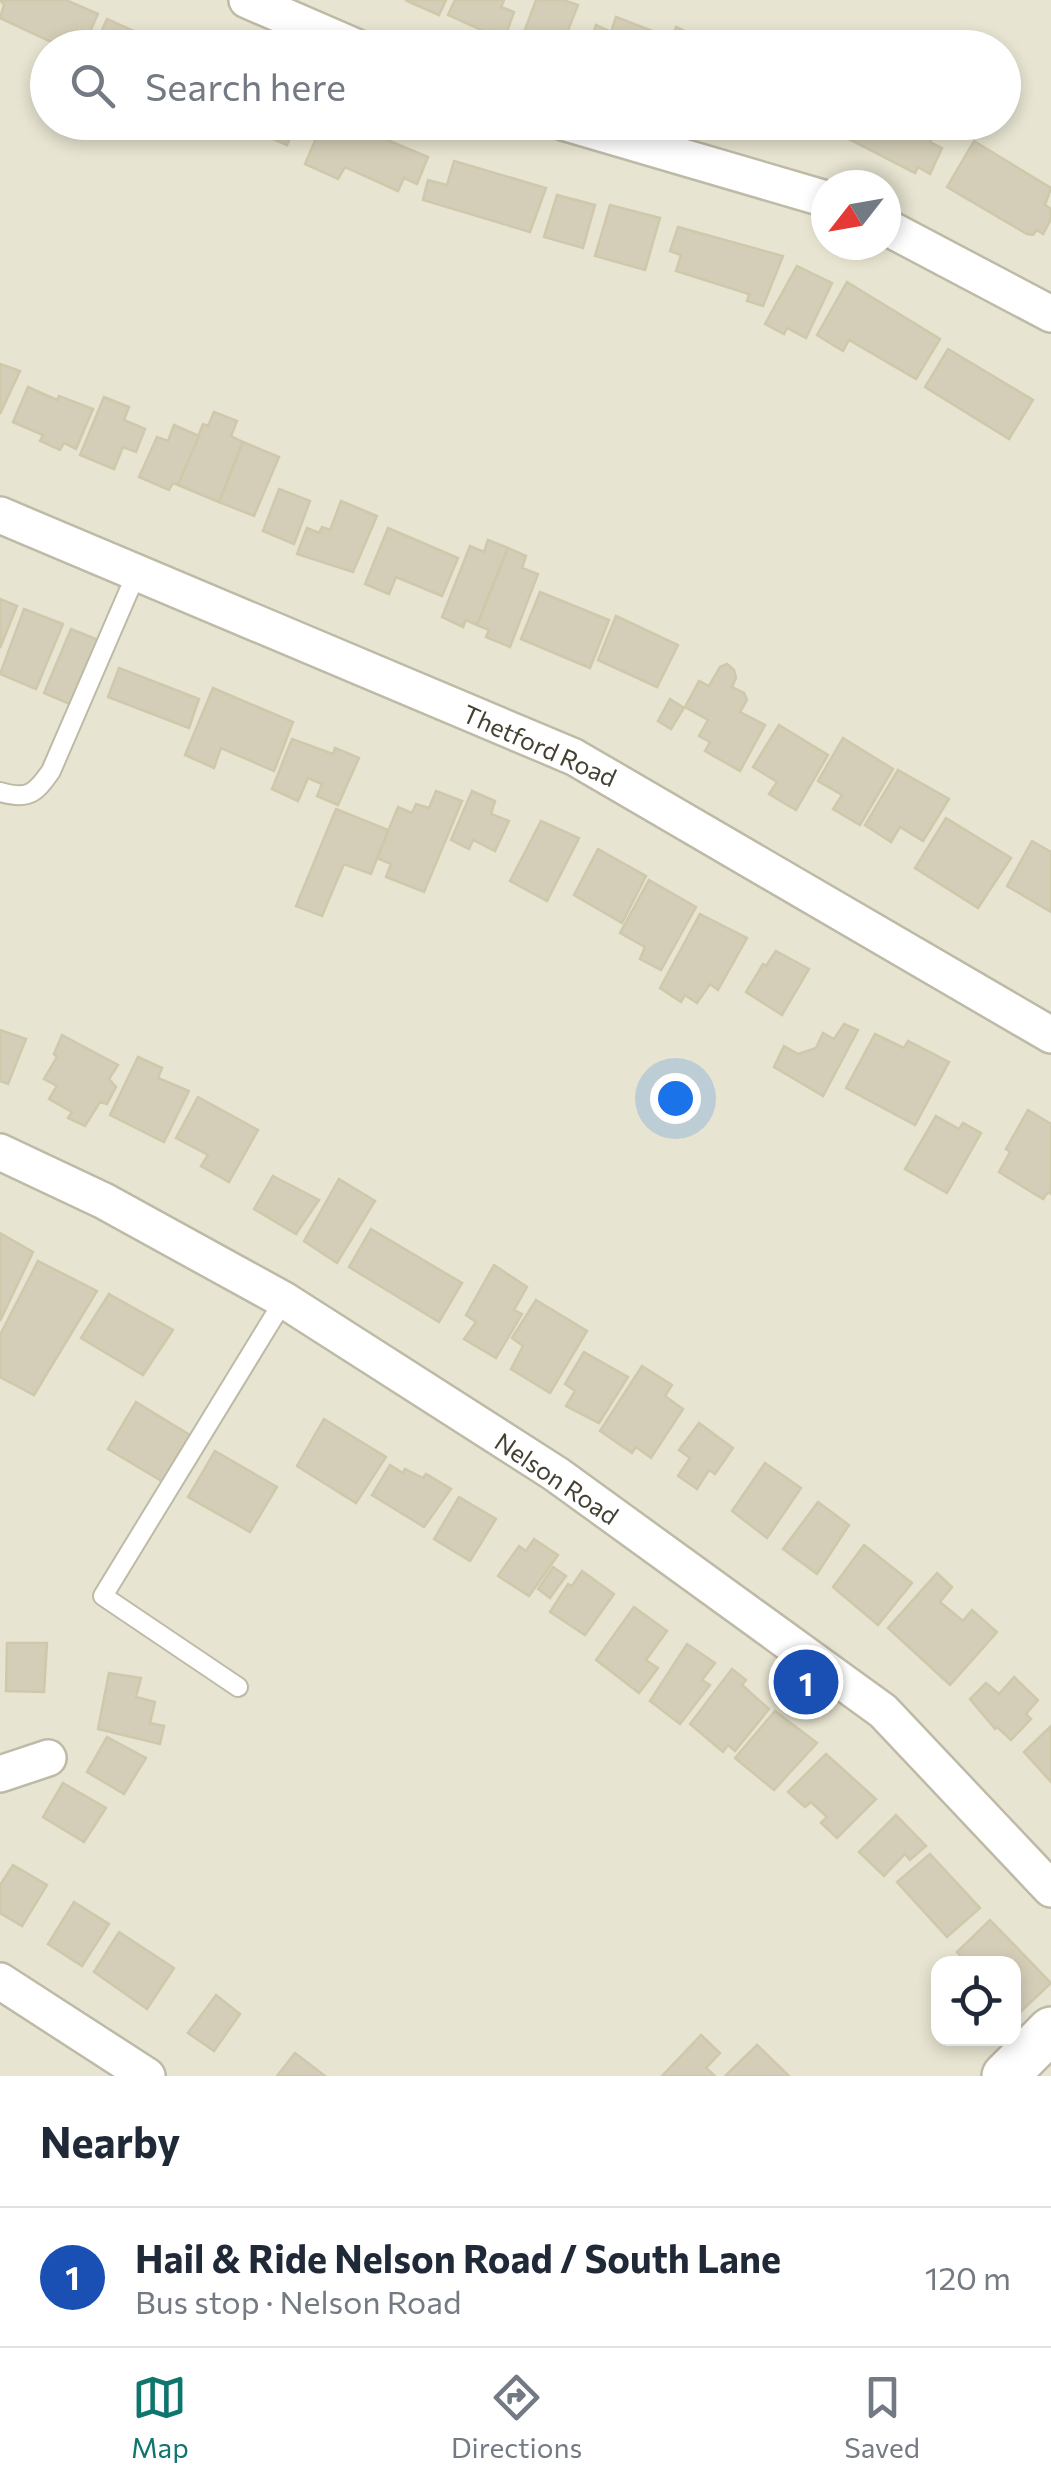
<!DOCTYPE html>
<meta charset="utf-8">
<style>
:root{--surface:#fff;--page:#f6f6f7;--text:#1f2937;--muted:#747a83;--line:#e0e1e3;--accent:#0f766e}
body{margin:0;font-family:Commissioner,sans-serif;background:var(--page);color:var(--text)}
.controls{position:absolute;right:30px;bottom:30px;display:grid;overflow:hidden;border-radius:20px;box-shadow:0 5px 15px #0003}
.controls button{width:90px;height:90px;display:grid;place-items:center;padding:0;border:0;border-bottom:2px solid var(--line);background:var(--surface);color:var(--text);font:50px sans-serif}
.compass{position:absolute;left:811px;top:170px;width:90px;height:90px;border-radius:50%;background:var(--surface);box-shadow:0 5px 15px #0003;rotate:239deg}
.you{position:absolute;left:675px;top:1098px;width:35px;height:35px;margin:-25px;border:8px solid #fff;border-radius:50%;background:#1a73e8;box-shadow:0 0 0 15px #1a73e833}
.badge{display:grid;place-items:center;width:65px;height:65px;border-radius:50%;background:var(--accent);color:#fff;font-size:32px;font-weight:700}
.pin{position:absolute;translate:-50% -50%;border:5px solid #fff;box-shadow:0 2px 10px #0006}
.list{margin:0;padding:0;list-style:none}
h2{display:flex;justify-content:space-between;align-items:center;height:130px;margin:0;padding:0 40px;font-size:42px}
h2 small{font-size:32px;font-weight:400;color:var(--muted)}
.list li{display:grid;grid-template-columns:65px 1fr auto;gap:30px;align-items:center;box-sizing:border-box;height:140px;padding:0 40px;border-top:2px solid var(--line)}
.list b{display:block;font-size:38px;white-space:nowrap}
.list p{margin:0;font-size:32px;white-space:nowrap;color:var(--muted)}
.list em{font-size:32px;font-style:normal;color:var(--muted)}
.icon{flex:none;width:55px;height:55px;fill:none;stroke:currentColor;stroke-width:2;stroke-linecap:round;stroke-linejoin:round}
.map{position:relative;flex:none;width:1051px;height:2076px;overflow:hidden}
.search{position:absolute;background:var(--surface);box-shadow:0 5px 15px #0003;left:30px;right:30px;top:30px;height:110px;display:flex;align-items:center;gap:25px;box-sizing:border-box;padding:0 35px;border-radius:55px;color:var(--muted);font-size:38px}
.sheet{height:270px;background:var(--surface)}
nav{display:flex;justify-content:space-around;align-items:center;box-sizing:border-box;height:140px;border-top:2px solid var(--line);background:var(--surface);font-size:28px;color:var(--muted)}
nav a{display:grid;justify-items:center;gap:5px}
nav .on{color:var(--accent)}
.map>svg:first-child{display:block}
.residential{fill:#e7e4d1;fill-rule:evenodd}
.building{fill:#d4ceb8;stroke:#cfc8ab;stroke-width:2.5}
.lines{fill:none;stroke-linecap:round;stroke-linejoin:round}
.service-casing{stroke:#bebaa6;stroke-width:22}
.minor-casing{stroke:#bebaa6;stroke-width:40}
.tertiary-casing{stroke:#bebaa6;stroke-width:50}
.service{stroke:#fff;stroke-width:18}
.minor{stroke:#fff;stroke-width:35}
.tertiary{stroke:#fff;stroke-width:45}
.labels{text-anchor:middle;dominant-baseline:central;stroke-width:9;stroke-linejoin:round;paint-order:stroke}
.street-label{font-size:25px;fill:#444133;stroke:#fff}
</style>
<div class="map">
<svg width="1051" height="2076" viewBox="0 0 1051 2076">
<rect width="100%" height="100%" fill="#f2f1e3"/>
<path class="residential" d="M0,0H1051V2076H0ZM48,48H1004V122H48ZM826,185H886V245H826ZM938,1964H1014V2038H938Z"/>
<g class="building">
<polygon points="0,0 66,0 98,14 86,40 73,34 64,48 0,18 4,5"/>
<polygon points="405,0 446,0 439,15"/>
<polygon points="455,0 504,0 501,7 514,12 505,37 491,30 490,34 448,15"/>
<polygon points="536,0 563,0 578,5 561,48 545,48 537,44 538,40 523,35"/>
<polygon points="616,17 655,32 649,48 589,48 596,25 611,32"/>
<polygon points="107,19 171,48 94,48"/>
<polygon points="676,27 720,47 720,48 654,48 659,33 672,38"/>
<polygon points="234,122 297,122 287,145"/>
<polygon points="323,122 344,122 428,157 417,184 404,178 398,191 345,167 338,179 305,164"/>
<polygon points="838,122 924,122 936,128 930,142 942,148 930,174 918,167 915,173 845,137 847,134 835,129"/>
<polygon points="974,141 1051,188 1045,205 1051,209 1051,219 1043,234 1037,230 1033,235 1027,234 947,187"/>
<polygon points="454,161 546,188 530,232 423,200 428,180 447,185"/>
<polygon points="557,195 595,205 583,248 544,237"/>
<polygon points="610,205 660,218 645,270 595,256"/>
<polygon points="678,227 783,256 763,306 747,301 749,294 676,271 681,255 670,251"/>
<polygon points="797,266 832,283 806,338 787,328 784,334 765,324"/>
<polygon points="847,282 940,339 916,379 849,340 843,351 817,335"/>
<polygon points="948,349 1033,400 1009,439 925,387"/>
<polygon points="0,364 20,371 0,414"/>
<polygon points="28,387 57,400 59,396 93,409 76,449 64,443 60,450 40,441 43,435 13,422"/>
<polygon points="104,397 129,407 124,420 145,429 136,452 123,447 114,469 80,455"/>
<polygon points="214,412 237,421 231,436 243,442 219,502 178,485 203,424 208,426"/>
<polygon points="174,425 199,436 178,485 173,483 169,490 139,477 157,437 168,441"/>
<polygon points="243,442 279,457 254,516 219,502"/>
<polygon points="279,489 310,501 294,544 263,531"/>
<polygon points="341,501 377,516 353,572 297,554 307,528 319,533 322,527 330,530"/>
<polygon points="388,528 458,558 442,596 396,577 389,594 365,584"/>
<polygon points="488,540 508,548 477,625 466,620 463,627 442,617 470,546 484,552"/>
<polygon points="508,548 526,556 522,568 538,574 510,647 486,637 489,630 477,625"/>
<polygon points="540,592 609,620 590,668 521,639"/>
<polygon points="0,599 17,606 0,648"/>
<polygon points="24,609 63,624 36,689 0,674"/>
<polygon points="616,616 678,645 657,687 598,660"/>
<polygon points="71,629 103,642 75,706 44,693"/>
<polygon points="727,664 734,670 736,678 732,687 744,693 747,700 740,712 765,725 740,771 705,751 710,742 699,736 708,720 685,707 699,681 709,686 720,667"/>
<polygon points="119,668 199,699 189,728 108,697"/>
<polygon points="213,688 293,722 274,771 221,748 214,768 185,755"/>
<polygon points="670,699 684,708 671,729 658,721"/>
<polygon points="779,725 828,755 796,810 769,794 777,782 753,767"/>
<polygon points="843,738 893,769 860,825 833,809 842,795 818,781"/>
<polygon points="292,739 333,754 335,748 359,758 338,805 317,796 322,784 308,778 298,801 272,789"/>
<polygon points="898,770 949,799 923,841 900,827 891,842 865,825"/>
<polygon points="436,791 462,801 424,892 386,877 391,864 377,858 398,807 412,813 416,804 429,808"/>
<polygon points="472,791 495,801 491,814 509,821 495,851 473,840 469,849 451,840"/>
<polygon points="336,809 388,830 371,874 344,864 322,916 296,906"/>
<polygon points="946,818 1011,858 978,908 915,868"/>
<polygon points="541,821 579,838 547,901 510,881"/>
<polygon points="1032,841 1051,852 1051,912 1007,886"/>
<polygon points="598,849 646,876 622,923 574,895"/>
<polygon points="649,880 696,907 661,970 640,959 645,947 620,933"/>
<polygon points="700,914 747,938 718,990 710,984 697,1003 685,995 681,1002 660,988"/>
<polygon points="776,951 809,969 782,1015 746,992 763,964 766,966"/>
<polygon points="844,1024 858,1030 823,1096 774,1067 784,1046 798,1054 816,1048 823,1033 834,1039"/>
<polygon points="0,1030 26,1039 8,1084 0,1081"/>
<polygon points="875,1034 904,1048 908,1041 949,1062 915,1125 846,1088"/>
<polygon points="62,1035 118,1065 109,1079 116,1087 107,1104 100,1102 85,1126 68,1118 72,1112 49,1099 57,1086 44,1079 57,1057 54,1054"/>
<polygon points="138,1057 162,1068 158,1078 189,1091 164,1142 110,1115"/>
<polygon points="198,1097 258,1130 229,1182 201,1166 208,1155 176,1138"/>
<polygon points="1028,1110 1051,1124 1051,1194 1048,1192 1043,1199 999,1172 1010,1152 1006,1149"/>
<polygon points="936,1116 959,1129 963,1123 981,1133 947,1193 905,1169"/>
<polygon points="273,1176 319,1200 296,1234 254,1209"/>
<polygon points="339,1179 375,1201 337,1263 304,1241"/>
<polygon points="371,1229 462,1283 439,1322 349,1267"/>
<polygon points="0,1233 33,1252 0,1321"/>
<polygon points="38,1261 97,1291 34,1395 0,1377 0,1335"/>
<polygon points="494,1265 527,1287 514,1310 522,1314 496,1358 464,1339 476,1322 466,1315"/>
<polygon points="109,1294 173,1330 143,1375 81,1338"/>
<polygon points="536,1300 587,1331 550,1393 511,1369 523,1346 512,1338"/>
<polygon points="584,1352 628,1377 599,1423 566,1406 575,1391 565,1384"/>
<polygon points="642,1366 672,1385 665,1396 683,1409 651,1458 636,1447 632,1453 600,1431"/>
<polygon points="136,1402 198,1440 170,1486 108,1449"/>
<polygon points="324,1419 386,1457 356,1503 297,1466"/>
<polygon points="699,1423 733,1448 715,1474 709,1470 697,1489 678,1476 690,1458 679,1450"/>
<polygon points="215,1451 277,1487 250,1532 188,1497"/>
<polygon points="765,1463 801,1488 767,1538 732,1511"/>
<polygon points="390,1465 403,1473 405,1469 423,1478 426,1474 451,1489 424,1527 372,1495"/>
<polygon points="459,1497 496,1519 470,1561 434,1539"/>
<polygon points="818,1502 849,1525 817,1574 783,1549"/>
<polygon points="534,1539 558,1555 529,1596 498,1576 519,1546 526,1551"/>
<polygon points="864,1545 912,1583 878,1625 833,1587"/>
<polygon points="553,1567 566,1576 550,1598 538,1589"/>
<polygon points="582,1571 614,1594 585,1635 550,1612 568,1584 572,1586"/>
<polygon points="937,1573 952,1587 940,1602 963,1621 972,1610 997,1632 950,1685 888,1628"/>
<polygon points="634,1607 667,1631 646,1660 658,1668 639,1693 596,1660"/>
<polygon points="7,1643 47,1643 44,1692 6,1691"/>
<polygon points="687,1644 715,1663 702,1680 710,1685 680,1724 650,1701"/>
<polygon points="732,1669 746,1680 742,1685 769,1709 735,1751 728,1745 723,1752 690,1724"/>
<polygon points="109,1673 141,1678 136,1697 155,1702 150,1723 164,1726 160,1744 98,1729"/>
<polygon points="1014,1677 1038,1700 1026,1714 1031,1719 1011,1740 997,1727 995,1729 970,1699 986,1683 999,1694"/>
<polygon points="775,1711 817,1743 774,1790 735,1758"/>
<polygon points="1051,1726 1051,1782 1024,1752"/>
<polygon points="107,1737 146,1758 124,1794 87,1772"/>
<polygon points="826,1754 876,1799 837,1838 821,1823 827,1817 811,1802 805,1807 788,1792"/>
<polygon points="63,1783 106,1808 84,1842 43,1817"/>
<polygon points="896,1815 926,1846 910,1860 905,1854 884,1876 859,1852"/>
<polygon points="930,1854 980,1908 947,1937 897,1882"/>
<polygon points="13,1865 47,1885 22,1926 0,1913 0,1885"/>
<polygon points="74,1902 109,1924 82,1966 48,1944"/>
<polygon points="990,1920 1051,1983 1016,2016 1014,1964 968,1964 957,1952"/>
<polygon points="119,1932 174,1968 147,2009 94,1972"/>
<polygon points="216,1995 240,2014 214,2051 188,2033"/>
<polygon points="701,2035 720,2053 706,2068 715,2076 662,2076"/>
<polygon points="757,2045 789,2076 725,2076"/>
<polygon points="295,2053 325,2076 277,2076"/>
</g>
<g class="lines">
<defs>
<g id="service">
<path d="M0,792C28,800 35,794 51,771L137,572"/>
<polyline points="238,1687 103,1596 284,1300"/>
</g>
<g id="minor">
<polyline points="247,0 358,48"/>
<polyline points="563,122 826,199"/>
<polyline points="886,227 1051,314"/>
<polyline points="0,515 574,757 1051,1035"/>
<polyline points="0,1152 104,1201 284,1300 556,1474 883,1711 1051,1889"/>
<polyline points="0,1774 48,1758"/>
<polyline points="0,1981 147,2076"/>
</g>
<polyline id="tertiary" points="1005,2076 1051,2030"/>
</defs>
<use href="#service" class="service-casing"/>
<use href="#minor" class="minor-casing"/>
<use href="#tertiary" class="tertiary-casing"/>
<use href="#service" class="service"/>
<use href="#minor" class="minor"/>
<use href="#tertiary" class="tertiary"/>
</g>
<g class="labels">
<g class="street-label">
<text transform="translate(540 745) rotate(24)">Thetford Road</text>
<text transform="translate(557 1478) rotate(34)">Nelson Road</text>
</g>
</g>
</svg>
<div class="controls">
<button><svg class="icon" aria-label="locate" viewBox="0 0 24 24"><circle cx="12" cy="12" r="6"/><path d="M12 2v4M12 18v4M2 12h4M18 12h4"/></svg></button>
</div>
<svg class="compass" viewBox="-18 -18 36 36"><path d="M0-13l5 13h-10z" fill="#e53935"/><path d="M0 13l5-13h-10z" fill="#747a83"/></svg>
<div class="you"></div>
<div class="pin badge" style="left:806px;top:1682px;background:#1a4fb4">1</div>
<div class="search"><svg class="icon" aria-label="search" viewBox="0 0 24 24"><circle cx="10" cy="10" r="6"/><path d="M15 15l6 6"/></svg>Search here</div>
</div>
<section class="sheet">
<h2>Nearby<small></small></h2>
<ul class="list">
<li><span class="badge" style="background:#1a4fb4">1</span><div><b>Hail &amp; Ride Nelson Road / South Lane</b><p>Bus stop · Nelson Road</p></div><em>120 m</em></li>
</ul>
</section>
<nav>
<a class="on"><svg class="icon" aria-label="map" viewBox="0 0 24 24"><path d="M3 6l6-2 6 2 6-2v14l-6 2-6-2-6 2zM9 4v14M15 6v14"/></svg>Map</a>
<a><svg class="icon" aria-label="directions" viewBox="0 0 24 24"><path d="M12 3l9 9-9 9-9-9zM9 14v-3h6M13 9l2 2-2 2"/></svg>Directions</a>
<a><svg class="icon" aria-label="saved" viewBox="0 0 24 24"><path d="M7 4h10v16l-5-4-5 4z"/></svg>Saved</a>
</nav>
